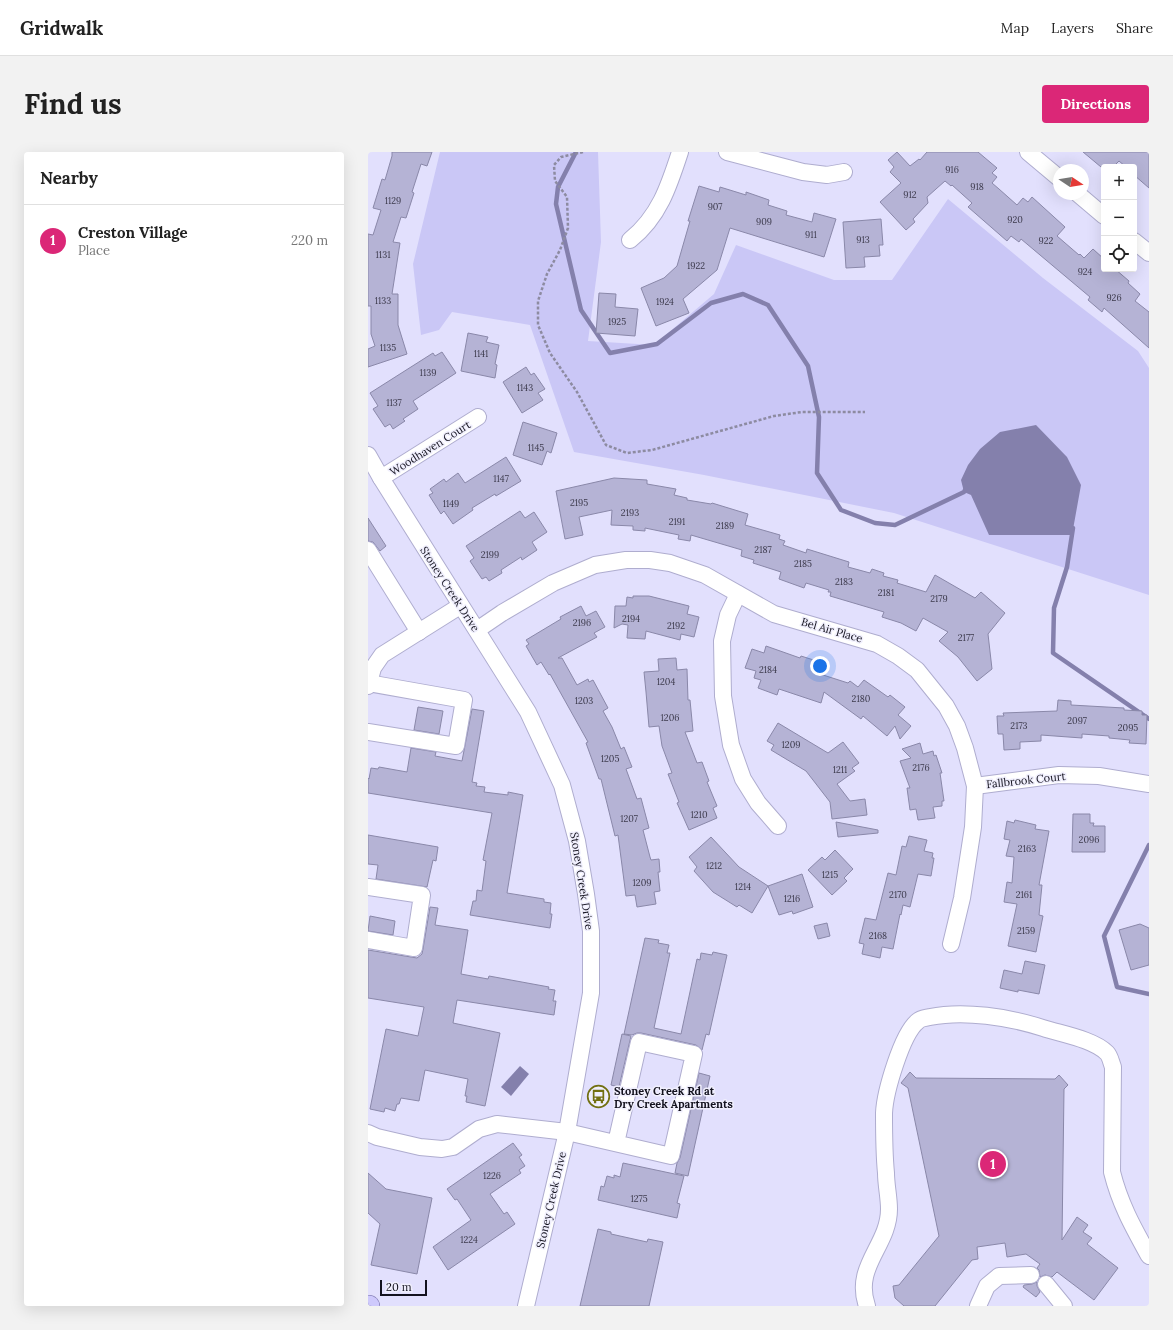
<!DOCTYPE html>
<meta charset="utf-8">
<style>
:root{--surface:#fff;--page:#f2f2f2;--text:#222;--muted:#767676;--line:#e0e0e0;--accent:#db2777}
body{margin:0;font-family:Lora,serif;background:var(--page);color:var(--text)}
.controls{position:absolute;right:12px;top:12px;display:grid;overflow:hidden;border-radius:4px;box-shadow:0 4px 16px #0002}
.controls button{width:36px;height:36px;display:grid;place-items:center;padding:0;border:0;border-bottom:1px solid var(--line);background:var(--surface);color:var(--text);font:20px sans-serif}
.compass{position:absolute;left:685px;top:12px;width:36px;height:36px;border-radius:50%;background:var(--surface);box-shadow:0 4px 16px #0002;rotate:102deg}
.scale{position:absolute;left:12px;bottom:10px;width:47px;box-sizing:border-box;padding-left:4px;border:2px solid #13121e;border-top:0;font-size:11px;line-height:14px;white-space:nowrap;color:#13121e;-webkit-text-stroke:3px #f0effd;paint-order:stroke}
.you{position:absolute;left:452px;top:514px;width:14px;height:14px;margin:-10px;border:3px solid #fff;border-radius:50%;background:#1a73e8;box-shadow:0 0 0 6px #1a73e833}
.badge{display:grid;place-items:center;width:26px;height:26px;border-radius:50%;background:var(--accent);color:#fff;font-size:13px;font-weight:700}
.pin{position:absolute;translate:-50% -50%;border:2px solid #fff;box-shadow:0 1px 4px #0006}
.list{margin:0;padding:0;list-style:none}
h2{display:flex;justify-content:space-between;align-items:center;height:52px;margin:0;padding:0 16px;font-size:17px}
h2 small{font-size:13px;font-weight:400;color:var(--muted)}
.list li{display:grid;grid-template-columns:26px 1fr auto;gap:12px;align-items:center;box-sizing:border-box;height:72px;padding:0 16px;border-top:1px solid var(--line)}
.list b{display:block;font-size:15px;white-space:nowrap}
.list p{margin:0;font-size:13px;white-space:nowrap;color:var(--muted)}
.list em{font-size:13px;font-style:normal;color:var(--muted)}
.icon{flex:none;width:22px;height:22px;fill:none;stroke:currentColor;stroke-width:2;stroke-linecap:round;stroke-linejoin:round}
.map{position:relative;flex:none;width:781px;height:1154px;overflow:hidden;border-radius:4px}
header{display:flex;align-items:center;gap:24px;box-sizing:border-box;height:56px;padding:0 20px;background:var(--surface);border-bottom:1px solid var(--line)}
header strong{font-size:19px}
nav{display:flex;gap:22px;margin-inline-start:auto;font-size:14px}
.intro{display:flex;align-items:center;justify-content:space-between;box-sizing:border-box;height:96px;padding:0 24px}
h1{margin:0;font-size:28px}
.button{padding:10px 18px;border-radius:4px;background:var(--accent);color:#fff;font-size:14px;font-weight:700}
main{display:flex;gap:24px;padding:0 24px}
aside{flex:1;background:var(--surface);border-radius:4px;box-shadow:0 4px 16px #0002}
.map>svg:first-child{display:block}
.green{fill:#cac7f6}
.water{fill:#8480ac}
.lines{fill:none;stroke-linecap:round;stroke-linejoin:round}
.stream{stroke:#8480ac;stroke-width:4.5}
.building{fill:#b5b3d5;stroke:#8a88a9}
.minor-casing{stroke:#afadcf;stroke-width:18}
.major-casing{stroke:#7872ad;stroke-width:22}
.path{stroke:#8d8ba1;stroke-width:2.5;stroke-dasharray:3 2;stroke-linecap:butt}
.minor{stroke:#fff;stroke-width:16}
.major{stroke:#cec9fc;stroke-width:21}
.labels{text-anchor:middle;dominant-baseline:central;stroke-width:3;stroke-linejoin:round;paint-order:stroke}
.number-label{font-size:9px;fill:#3c3a4c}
.street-label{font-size:11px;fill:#13121e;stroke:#f0effd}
.poi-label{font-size:11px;font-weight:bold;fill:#13121e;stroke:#f0effd;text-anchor:start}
</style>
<header>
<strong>Gridwalk</strong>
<nav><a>Map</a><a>Layers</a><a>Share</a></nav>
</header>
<div class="intro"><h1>Find us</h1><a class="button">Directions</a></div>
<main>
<aside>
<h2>Nearby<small></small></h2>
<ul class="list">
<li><span class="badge">1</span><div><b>Creston Village</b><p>Place</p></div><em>220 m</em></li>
</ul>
</aside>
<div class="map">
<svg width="781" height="1154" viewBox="0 0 781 1154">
<rect width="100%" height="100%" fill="#e2e0fd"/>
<polygon class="green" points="72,0 230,0 233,90 220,189 286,193 346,142 368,93 466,128 524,128 580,47 675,126 770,199 781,216 781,443 526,361 336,323 206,300 162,173 84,160 71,178 53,183 45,112"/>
<g class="water">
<polygon points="668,273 699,305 713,333 704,383 621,383 603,343 596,340 593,328 600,313 612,297 632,280"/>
<polygon points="152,914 161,922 143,944 133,935"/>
</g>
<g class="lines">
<g class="stream">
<polyline points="208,0 190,35 188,52 213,158 242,201 289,192 343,151 375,142 400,153 440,214 451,265 449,321 473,358 507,371 527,373 596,340 598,336"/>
<polyline points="705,376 699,415 686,456 685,501 781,567"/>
<polyline points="781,693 736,784 749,835 781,842"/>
</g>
</g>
<g class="building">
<polygon points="24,0 64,0 59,14 53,12 44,40 46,41 38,66 33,65 25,90 32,91 24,142 30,142 30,173 39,202 0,215 0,197 7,194 3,182 3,154 0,154 0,82 5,83 13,58 5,56 14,27 17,28 24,4"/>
<polygon points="529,0 542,14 551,7 552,8 559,0 610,0 629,16 624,21 629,25 624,31 631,37 649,53 655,46 660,50 664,45 697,75 689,84 711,103 712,102 716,106 725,97 736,107 736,117 747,117 761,129 760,131 772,142 767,149 781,160 781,196 736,156 734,160 720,148 722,145 653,87 651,90 643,84 639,89 600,55 604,51 584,33 583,34 577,29 559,45 560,51 545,67 547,70 538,78 512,50 533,31 522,20 526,15 520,8"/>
<polygon points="715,0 781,0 781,36 766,23 766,15 758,15 751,9 745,15 733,15"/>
<polygon points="331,34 351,40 352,35 378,43 378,40 401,48 400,53 419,59 418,63 444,70 446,61 468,67 456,105 362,76 349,118 315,147 321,161 288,174 273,136 296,126 309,114 322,69 320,69"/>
<polygon points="513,67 515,93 511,93 512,104 496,105 497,115 478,116 475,70"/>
<polygon points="231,141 248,142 247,155 270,157 267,184 228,181"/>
<polygon points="100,181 120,185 118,190 131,193 127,212 129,213 127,226 93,219"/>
<polygon points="74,200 88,221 45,249 50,257 35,267 37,269 25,277 22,272 17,275 5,257 10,254 2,241 65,201 67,204"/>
<polygon points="158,215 163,223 166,221 177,237 170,241 175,248 154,261 135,230"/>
<polygon points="155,270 189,281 183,301 179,299 174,313 145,303"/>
<polygon points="138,305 153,329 128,344 127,342 104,356 105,358 85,372 76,359 73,362 61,343 65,341 62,337 76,327 78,330 90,321 97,331"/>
<polygon points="246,326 279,328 279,332 308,337 306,343 319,346 319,348 343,352 344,351 380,362 377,373 412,383 411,387 417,389 415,393 438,401 439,397 481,410 480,415 502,421 504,417 516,421 515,424 530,428 529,431 558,440 567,423 607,446 613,440 637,461 620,482 624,517 609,529 590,505 571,489 580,480 555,466 548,479 533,471 514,465 516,460 462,444 463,440 460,440 461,438 438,431 436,436 411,427 413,420 385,411 386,408 373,404 374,398 323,383 322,389 310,387 311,383 277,376 277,379 265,378 265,374 243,373 244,358 211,365 215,383 197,387 188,339"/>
<polygon points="152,359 157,366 166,360 179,380 164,390 169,398 154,408 153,405 133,418 134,421 121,429 118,425 114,427 102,409 106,406 98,394"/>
<polygon points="0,366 18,394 12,399 5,390 0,389"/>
<polygon points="265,444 281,444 321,454 319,462 331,465 326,485 313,482 312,488 278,479 277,487 259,486 260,473 254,472 246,476 247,454 258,454 259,445 265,446"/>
<polygon points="213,454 218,464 228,459 237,475 226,481 229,485 190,506 194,506 209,533 220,527 221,530 225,528 240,556 235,559 244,575 253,597 256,595 264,615 258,617 269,647 273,646 281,676 275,678 282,705 283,708 291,707 292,720 290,720 292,739 286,740 288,752 269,755 267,743 258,744 250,683 247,684 233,627 231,627 218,591 220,590 182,522 181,523 173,510 169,513 158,494 161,492 158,488 193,467 192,465"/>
<polygon points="398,494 432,506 433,504 455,511 452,522 480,531 482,529 490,535 496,528 520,545 522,543 537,555 530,563 543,574 532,587 527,574 519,584 495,564 493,567 456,540 453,551 411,537 409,543 390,536 393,528 386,526 388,519 377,516 384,497 396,501"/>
<polygon points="308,506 309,518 319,517 320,548 322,548 325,579 317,580 329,611 334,610 341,629 339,630 349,654 345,656 349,666 321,678 309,651 311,650 300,622 304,621 294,594 291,574 281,575 278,540 276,520 291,519 290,507"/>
<polygon points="690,548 703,549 703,553 756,556 756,558 774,559 774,563 779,563 778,592 761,591 762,588 741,586 741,584 714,582 714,586 673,583 673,589 652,590 652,597 636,598 635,582 630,582 629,564 636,564 635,561 689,559"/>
<polygon points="50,555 75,559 71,582 46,578"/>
<polygon points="104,557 116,559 104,630 109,631 108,634 117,635 116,640 140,643 140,640 155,643 139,741 176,747 176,750 183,751 182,762 184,762 182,776 102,763 105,749 108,749 109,738 114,739 118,709 115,708 124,661 0,641 0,626 1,627 3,616 10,617 11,615 39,620 43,596 68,600 67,604 94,609"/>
<polygon points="410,571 460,601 475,590 491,611 484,616 487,619 469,632 482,649 497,647 499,663 464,667 462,650 438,619 403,598 406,593 399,589"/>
<polygon points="552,591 555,602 565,599 566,604 568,603 574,621 572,621 576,649 574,649 574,654 565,655 567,666 550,668 548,657 542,658 539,636 542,636 532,609 543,606 534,597"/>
<polygon points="705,662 722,662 722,671 726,671 725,674 737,674 737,700 704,700"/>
<polygon points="647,668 668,673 667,677 681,679 671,733 674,733 671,763 675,764 668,800 640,794 649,752 636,750 639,730 644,731 646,705 638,704 642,688 636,687 639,669 646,671"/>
<polygon points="468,670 510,678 510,681 470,685"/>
<polygon points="0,683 70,695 68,709 65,708 59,735 8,727 10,713 0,712"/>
<polygon points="541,684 559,688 556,699 565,701 564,706 566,706 563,724 550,722 542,755 535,753 533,763 532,762 525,797 514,795 512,806 494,802 496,792 491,791 497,766 508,768 520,721 528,723 534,694 538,695"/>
<polygon points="343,685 371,715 400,734 434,722 445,755 425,762 424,759 411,763 400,734 384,761 371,753 369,755 345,740 326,719 329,715 321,705"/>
<polygon points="467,698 485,717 476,726 479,729 464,743 440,718 454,705 457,708"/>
<polygon points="62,755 70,756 67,773 100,778 93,822 120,827 121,824 181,835 180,837 187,838 185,849 188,849 186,863 89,848 85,871 132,881 117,954 98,950 99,944 97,944 100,927 57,918 51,949 33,946 31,952 29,952 27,959 17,956 16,960 2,957 18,877 50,884 56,855 0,846 0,798 49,806 54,802 55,797"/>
<polygon points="2,764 27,769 25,783 0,779"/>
<polygon points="459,771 462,784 450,787 446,774"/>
<polygon points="772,772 781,776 781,813 763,818 751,778"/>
<polygon points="277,786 291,788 290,791 301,793 299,801 302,801 286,876 313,882 329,807 332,808 333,801 344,803 345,800 359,803 341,883 338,882 334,898 328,893 273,881 269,881 264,883 256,882"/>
<polygon points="657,809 677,813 671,842 650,838 650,840 632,836 636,818 654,822"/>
<polygon points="254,882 263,884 251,935 243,933"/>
<polygon points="542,920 548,926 687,927 691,923 700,933 696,937 694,1088 709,1065 720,1073 715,1080 724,1086 719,1092 750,1116 726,1148 689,1120 684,1125 677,1123 672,1125 671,1118 669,1116 672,1112 658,1102 639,1105 637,1091 609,1095 610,1107 604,1108 567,1154 536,1154 527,1146 525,1134 531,1133 571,1084 540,936 533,931"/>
<polygon points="331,921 342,924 320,1024 307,1021 309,1011 312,1006"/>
<polygon points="145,991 154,1003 151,1005 157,1014 151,1018 153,1021 122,1042 136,1062 139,1060 147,1072 80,1118 65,1095 103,1068 89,1047 87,1048 79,1037"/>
<polygon points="255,1011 316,1024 309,1051 312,1052 309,1066 230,1048 233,1034 236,1035 239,1024 246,1026 246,1023 252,1025"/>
<polygon points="0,1021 18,1037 64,1046 49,1122 3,1113 12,1072 0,1061"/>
<polygon points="230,1077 243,1080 243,1082 279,1090 280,1087 295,1090 281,1154 212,1154"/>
<polygon points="669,1130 669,1134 672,1140 668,1145 655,1135 656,1133 664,1132"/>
</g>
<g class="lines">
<defs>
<g id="minor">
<polyline points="359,0 435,20 459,23 476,20"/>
<polyline points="660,0 691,26"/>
<polyline points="710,42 736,64"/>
<path d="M262,88C291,65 301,34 312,0"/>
<polyline points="766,89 781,101"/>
<polyline points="0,303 13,326 160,560 194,633 209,689 218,742 223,779 223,841 199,980 158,1154"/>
<polyline points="13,326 110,265"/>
<polyline points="0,398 51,480"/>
<polyline points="370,442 360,463 354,489 355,544 363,593 375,627 390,651 410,674"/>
<polyline points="109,478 134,461 185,431 227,413 258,408 282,408 302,411 337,423 406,462 509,492 530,504 549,518 578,554 589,574 597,596 607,634 605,675 594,746 583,792"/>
<polyline points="0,531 96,548 88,594 0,580"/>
<polyline points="0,534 5,516 14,503 92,454"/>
<polyline points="607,634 691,623 731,624 781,632"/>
<polyline points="0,735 54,743 46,796 0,788"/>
<polyline points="0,981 9,985 52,995 74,997 85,995 111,977 129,972 199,980 303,1004 326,902 271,890 248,991"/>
<polyline points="678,1132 696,1154"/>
<path d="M499,1154C485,1114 521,1094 521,1057C521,1045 518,1033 518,1021C516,1001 516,980 516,961C517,940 534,881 550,869C553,866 558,866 562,865C596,858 641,865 675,876C693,882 725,887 739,901C742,904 743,910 745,915L744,1020C752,1052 765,1075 781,1104"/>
<polyline points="610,1154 619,1134 631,1124 663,1123"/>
</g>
<polyline id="major" points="0,1154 1,1154"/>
</defs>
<use href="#minor" class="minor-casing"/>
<use href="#major" class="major-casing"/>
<polyline class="path" points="215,0 193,5 186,13 187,29 199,45 200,76 192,98 179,122 170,149 170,173 182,201 209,240 238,293 259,301 284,298 406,264 434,260 497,260"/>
<use href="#minor" class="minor"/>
<use href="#major" class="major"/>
</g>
<defs>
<symbol id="bus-ring" viewBox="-11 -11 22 22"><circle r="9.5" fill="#f0effd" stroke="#727012" stroke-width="1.5"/><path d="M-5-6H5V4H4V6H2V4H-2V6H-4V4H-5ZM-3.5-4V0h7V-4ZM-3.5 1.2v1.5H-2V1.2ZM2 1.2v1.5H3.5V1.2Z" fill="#727012"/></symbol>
</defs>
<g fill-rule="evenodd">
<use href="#bus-ring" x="218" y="932" width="25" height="25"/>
</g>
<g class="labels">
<g class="number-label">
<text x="584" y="17">916</text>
<text x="609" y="34">918</text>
<text x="542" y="42">912</text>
<text x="25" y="48">1129</text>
<text x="347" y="54">907</text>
<text x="647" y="67">920</text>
<text x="396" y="69">909</text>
<text x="443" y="82">911</text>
<text x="495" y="87">913</text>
<text x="678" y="88">922</text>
<text x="15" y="102">1131</text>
<text x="328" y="113">1922</text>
<text x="717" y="119">924</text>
<text x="746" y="145">926</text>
<text x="15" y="148">1133</text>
<text x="297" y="149">1924</text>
<text x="249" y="169">1925</text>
<text x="20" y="195">1135</text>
<text x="113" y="201">1141</text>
<text x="60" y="220">1139</text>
<text x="157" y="235">1143</text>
<text x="26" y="250">1137</text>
<text x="168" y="295">1145</text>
<text x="133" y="326">1147</text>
<text x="211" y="350">2195</text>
<text x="83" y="351">1149</text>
<text x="262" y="360">2193</text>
<text x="309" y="369">2191</text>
<text x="357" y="373">2189</text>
<text x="395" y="397">2187</text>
<text x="122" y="402">2199</text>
<text x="435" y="411">2185</text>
<text x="476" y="429">2183</text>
<text x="518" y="440">2181</text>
<text x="571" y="446">2179</text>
<text x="263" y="466">2194</text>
<text x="214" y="470">2196</text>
<text x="308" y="473">2192</text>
<text x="598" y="485">2177</text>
<text x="400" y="517">2184</text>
<text x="298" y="529">1204</text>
<text x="493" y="546">2180</text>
<text x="216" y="548">1203</text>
<text x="302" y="565">1206</text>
<text x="709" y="568">2097</text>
<text x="651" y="573">2173</text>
<text x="760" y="575">2095</text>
<text x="423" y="592">1209</text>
<text x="242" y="606">1205</text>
<text x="553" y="615">2176</text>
<text x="472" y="617">1211</text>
<text x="331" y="662">1210</text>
<text x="261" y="666">1207</text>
<text x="721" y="687">2096</text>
<text x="659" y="696">2163</text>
<text x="346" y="713">1212</text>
<text x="462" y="722">1215</text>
<text x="274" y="730">1209</text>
<text x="375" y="734">1214</text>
<text x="530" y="742">2170</text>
<text x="656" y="742">2161</text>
<text x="424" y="746">1216</text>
<text x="658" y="778">2159</text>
<text x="510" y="783">2168</text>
<text x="124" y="1023">1226</text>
<text x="271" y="1046">1275</text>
<text x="101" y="1087">1224</text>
</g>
<g class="street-label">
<text transform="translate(62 296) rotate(-32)">Woodhaven Court</text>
<text transform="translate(82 437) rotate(57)">Stoney Creek Drive</text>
<text transform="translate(464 478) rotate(16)">Bel Air Place</text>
<text transform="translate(658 628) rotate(-6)">Fallbrook Court</text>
<text transform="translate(214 729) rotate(81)">Stoney Creek Drive</text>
<text transform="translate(183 1048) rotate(-77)">Stoney Creek Drive</text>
</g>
<g class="poi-label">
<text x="246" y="939">Stoney Creek Rd at<tspan x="246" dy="13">Dry Creek Apartments</tspan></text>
</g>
</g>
</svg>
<div class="controls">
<button>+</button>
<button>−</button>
<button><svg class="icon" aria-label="locate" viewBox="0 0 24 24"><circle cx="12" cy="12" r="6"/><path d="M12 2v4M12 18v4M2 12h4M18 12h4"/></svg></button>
</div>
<svg class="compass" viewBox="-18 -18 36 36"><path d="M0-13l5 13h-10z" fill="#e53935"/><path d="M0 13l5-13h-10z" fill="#767676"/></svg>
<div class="scale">20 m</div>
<div class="you"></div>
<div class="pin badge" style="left:625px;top:1012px">1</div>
</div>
</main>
